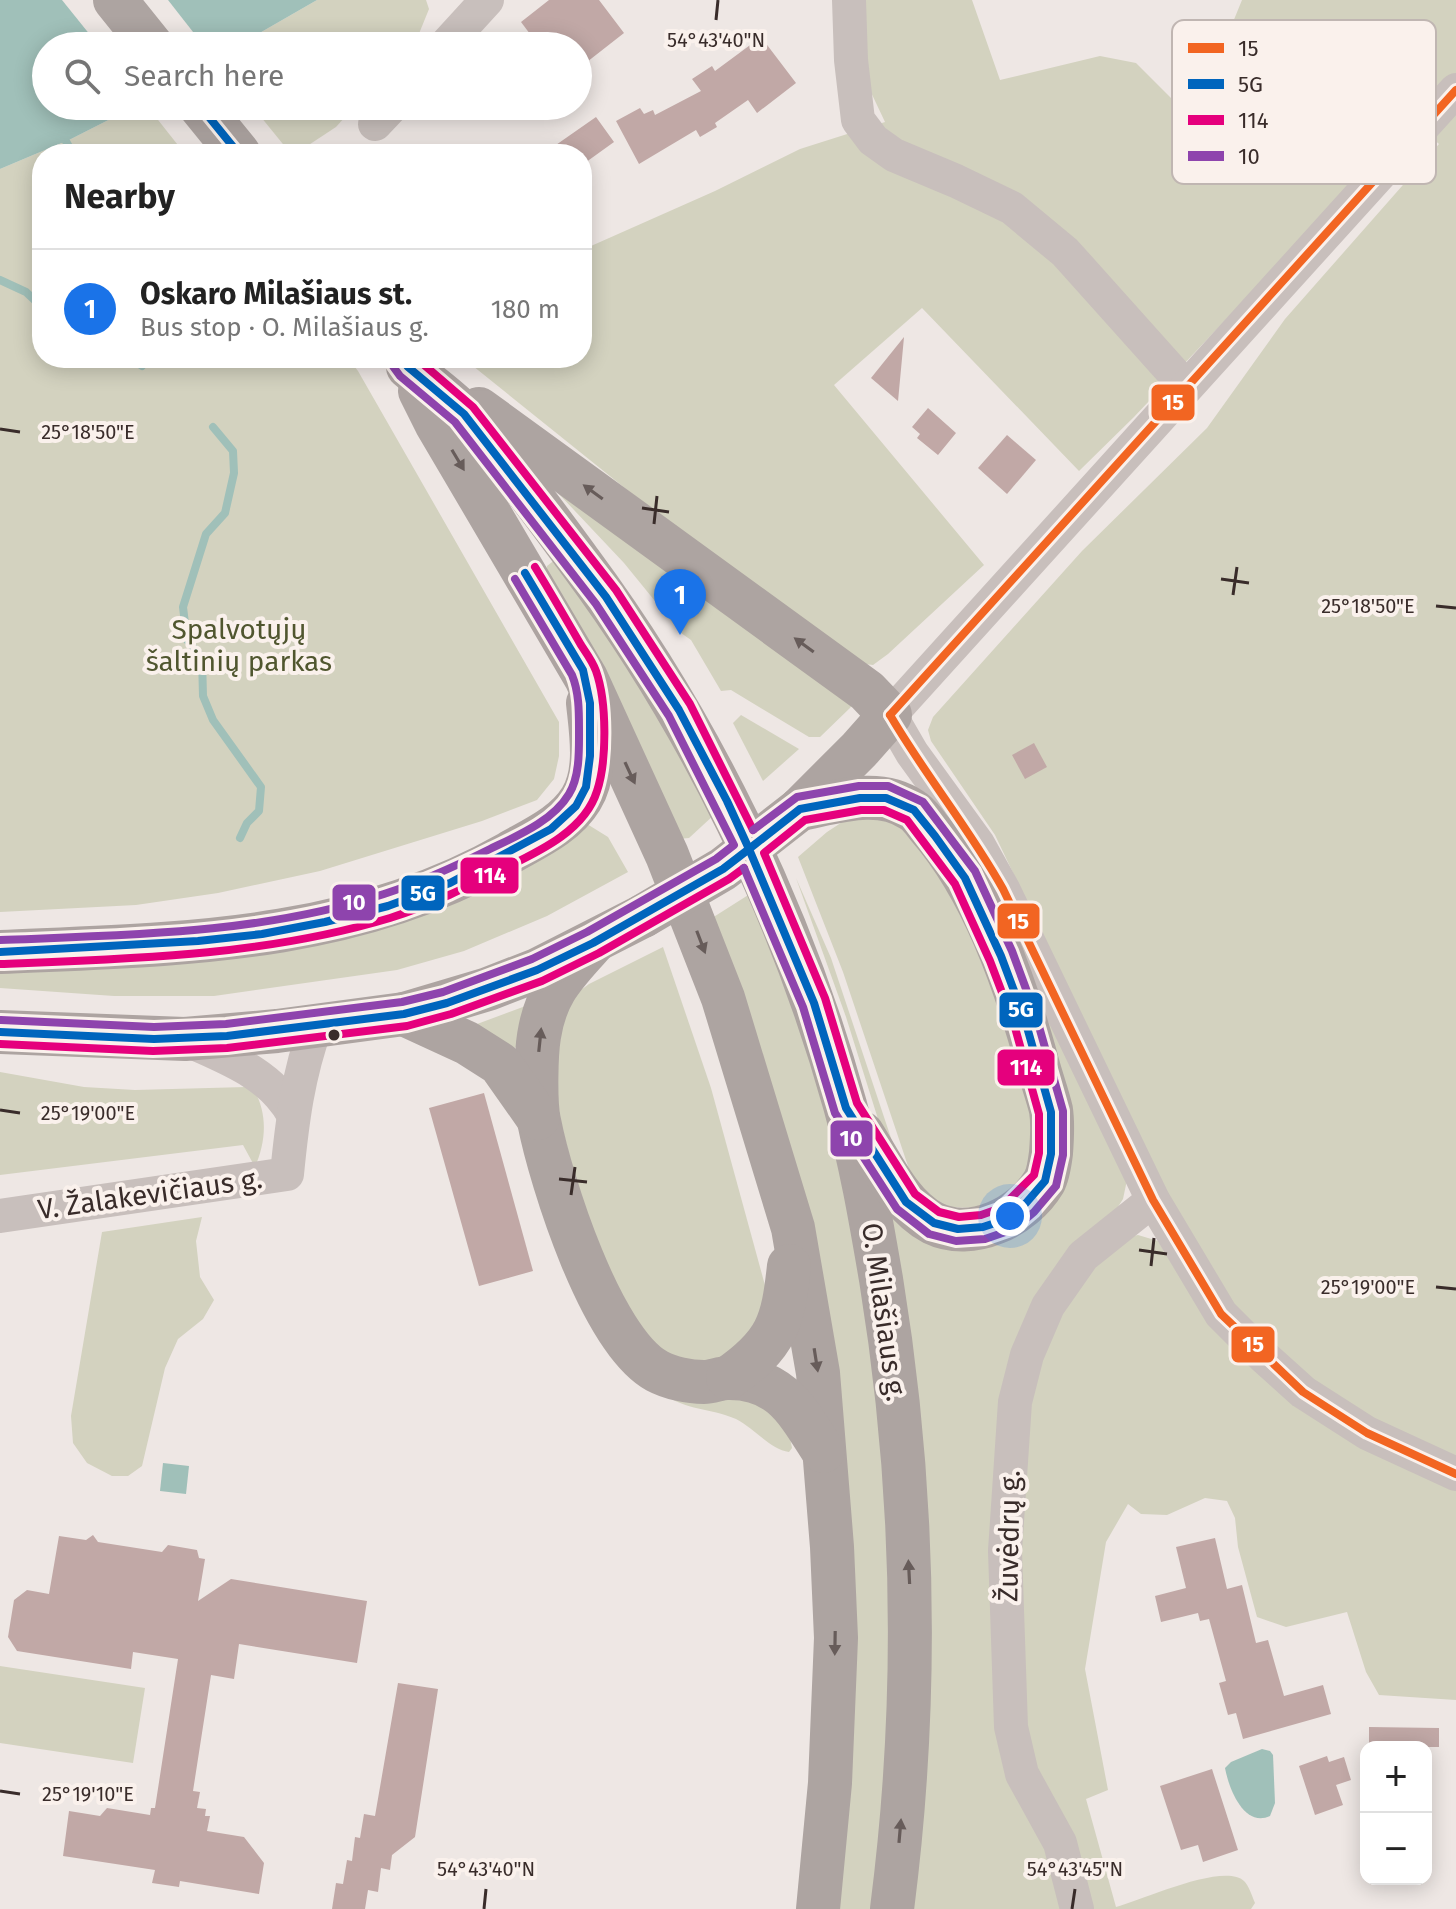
<!DOCTYPE html>
<meta charset="utf-8">
<style>
:root{--surface:#fff;--page:#f2f2f2;--text:#222;--muted:#767676;--line:#e0e0e0;--accent:#1a73e8}
body{margin:0;font-family:"Fira Sans",sans-serif;background:var(--page);color:var(--text)}
.controls{position:absolute;right:24px;bottom:24px;display:grid;overflow:hidden;border-radius:16px;box-shadow:0 4px 20px #0003}
.controls button{width:72px;height:72px;display:grid;place-items:center;padding:0;border:0;border-bottom:2px solid var(--line);background:var(--surface);color:var(--text);font:40px sans-serif}
.you{position:absolute;left:1010px;top:1216px;width:28px;height:28px;margin:-20px;border:6px solid #fff;border-radius:50%;background:#1a73e8;box-shadow:0 0 0 12px #1a73e833}
.badge{display:grid;place-items:center;width:52px;height:52px;border-radius:50%;background:var(--accent);color:#fff;font-size:26px;font-weight:700}
.pin{position:absolute;translate:-50% -66px;filter:drop-shadow(0 2px 4px #0008)}
.pin::after{content:'';position:absolute;top:42px;width:28px;height:24px;background:inherit;clip-path:polygon(0 0,100% 0,50% 100%)}
.list{margin:0;padding:0;list-style:none}
h2{display:flex;justify-content:space-between;align-items:center;height:104px;margin:0;padding:0 32px;font-size:34px}
h2 small{font-size:26px;font-weight:400;color:var(--muted)}
.list li{display:grid;grid-template-columns:52px 1fr auto;gap:24px;align-items:center;box-sizing:border-box;height:120px;padding:0 32px;border-top:2px solid var(--line)}
.list b{display:block;font-size:30px;white-space:nowrap}
.list p{margin:0;font-size:26px;white-space:nowrap;color:var(--muted)}
.list em{font-size:26px;font-style:normal;color:var(--muted)}
.icon{flex:none;width:44px;height:44px;fill:none;stroke:currentColor;stroke-width:2;stroke-linecap:round;stroke-linejoin:round}
.map{position:relative;flex:none;width:1456px;height:1909px;overflow:hidden}
.search{position:absolute;background:var(--surface);box-shadow:0 4px 20px #0003;left:32px;top:32px;width:560px;height:88px;display:flex;align-items:center;gap:20px;box-sizing:border-box;padding:0 28px;border-radius:44px;color:var(--muted);font-size:30px}
.panel{position:absolute;background:var(--surface);box-shadow:0 4px 20px #0003;left:32px;top:144px;width:560px;height:224px;border-radius:32px}
.map>svg:first-child{display:block}
.green{fill:#d3d2bf}
.water{fill:#a0c0b9}
.pier{fill:#eee7e4}
.lines{fill:none;stroke-linecap:round;stroke-linejoin:round}
.stream{stroke:#a0c0b9;stroke-width:8}
.building{fill:#c1a8a6}
.minor{stroke:#c8bfbc;stroke-width:34}
.major{stroke:#ada4a1;stroke-width:44}
.major-bridge{stroke:#ada4a1;stroke-width:44}
.bus-1-casing{stroke:#faf1ec;stroke-width:14}
.bus-2-casing{stroke:#faf1ec;stroke-width:14}
.bus-3-casing{stroke:#faf1ec;stroke-width:14}
.bus-4-casing{stroke:#faf1ec;stroke-width:14}
.bus-1{stroke:#f26522;stroke-width:8}
.bus-2{stroke:#0065bd;stroke-width:8}
.bus-3{stroke:#e5007d;stroke-width:8}
.bus-4{stroke:#8e44ad;stroke-width:8}
.oneway{fill:#675c5a}
.ticks{fill:none;stroke:#392c2a;stroke-width:3}
.bus-dot{fill:#392c2a;stroke:#faf1ec;stroke-width:3}
.labels{text-anchor:middle;dominant-baseline:central;stroke-width:8;stroke-linejoin:round;paint-order:stroke}
.park-label{font-size:28px;fill:#50562f;stroke:#faf1ec}
.street-label{font-size:28px;fill:#392c2a;stroke:#faf1ec}
.key{fill:#faf1ec;stroke:#c0b6b2;stroke-width:2}
.key-label{font-size:22px;fill:#392c2a}
.ticks-label{font-size:20px;text-anchor:middle;fill:#392c2a;stroke:#faf1ec;stroke-width:8;stroke-linejoin:round;paint-order:stroke}
.line-badge{stroke:#faf1ec;stroke-width:3}
.badge-label{font-size:22px;text-anchor:middle;font-weight:bold;fill:#fff}
</style>
<div class="map">
<svg width="1456" height="1909" viewBox="0 0 1456 1909">
<rect width="100%" height="100%" fill="#eee7e4"/>
<g class="green">
<polygon points="317,0 426,0 429,9 416,41 409,46 237,46"/>
<path d="M859,0H972L1000,80L1100,56L1136,63L1176,103L1213,71L1242,0H1456V1700L1379,1695L1366,1672L1347,1612L1286,1627L1257,1617L1238,1547L1235,1518L1227,1501L1205,1498L1167,1515L1141,1514L1128,1504L1106,1542L1085,1669L1108,1790L1086,1799L1116,1907C1142,1900 1224,1862 1244,1881C1249,1886 1252,1896 1255,1903L1251,1909H908L885,1211L901,1222L1054,1193L1020,961L1127,1180L1123,1199L1061,1295L1120,1239L1138,1235L1158,1241L1202,1313L1176,1215L1131,1120L995,835L931,741L928,730L933,717L1082,551L1207,428L1285,319L1439,144L1413,121L1134,417L1079,471L922,308L834,385L984,565L888,654L873,665L865,664L631,493L463,358H582V250L715,191L800,149L885,122L868,86Z"/>
<polygon points="136,106 147,106 185,154 42,154 42,358 348,358 358,371 559,722 559,756 554,779 537,800 482,821 320,871 218,893 136,905 0,912 0,169 71,139"/>
<polygon points="252,106 355,106 336,127 295,154 291,154"/>
<polygon points="558,493 859,694 850,708 820,737 809,737 731,690 721,691 691,640 681,633 624,563"/>
<polygon points="556,559 566,564 715,814 689,838 678,839 546,574 547,566"/>
<polygon points="741,715 799,749 763,781 733,723"/>
<polygon points="888,812 948,885 985,964 1027,1073 1038,1141 1021,1185 988,1208 935,1207 911,1175 843,972 798,857 827,832 850,817"/>
<polygon points="587,824 608,837 628,872 547,916 464,951 397,970 214,996 114,996 0,988 0,967 173,960"/>
<polygon points="796,878 831,958 899,1162 894,1170 846,1017"/>
<polygon points="753,892 778,959 835,1141 877,1358 897,1667 877,1909 833,1909 853,1570 712,918"/>
<polygon points="663,947 711,1088 766,1289 762,1318 728,1362 672,1361 617,1302 579,1193 552,1088 559,1017 570,998 589,984"/>
<polygon points="539,1001 526,1044 502,1052 461,1030"/>
<path d="M0,1072L84,1087L135,1090L246,1087L254,1090C268,1114 266,1142 255,1167L243,1145L0,1175Z"/>
<polygon points="202,1217 196,1241 200,1277 214,1300 203,1319 178,1339 165,1368 142,1466 128,1476 112,1476 87,1463 73,1443 71,1416 102,1232"/>
<path d="M751,1391L789,1432L792,1448L789,1452C770,1449 754,1428 736,1419C708,1407 689,1412 660,1392Z"/>
<polygon points="0,1666 145,1688 133,1763 0,1743"/>
</g>
<g class="water">
<polygon points="0,0 317,0 237,46 46,46 46,106 136,106 71,139 0,169"/>
<polygon points="163,1463 189,1466 186,1494 160,1491"/>
<path d="M1262,1749L1270,1751L1273,1755L1275,1803L1270,1816C1244,1828 1229,1789 1225,1768L1231,1762Z"/>
</g>
<polygon class="pier" points="62,0 168,0 204,46 99,46"/>
<g class="lines">
<g class="stream">
<polyline points="62,134 73,154"/>
<polyline points="0,280 26,292 42,307"/>
<polyline points="130,358 142,366"/>
<polyline points="213,427 233,451 234,473 225,513 206,534 183,607 187,640 202,658 203,696 213,720 261,787 259,811 247,823 240,838"/>
</g>
</g>
<g class="building">
<polygon points="549,0 599,0 624,33 578,69 578,46 539,46 521,22"/>
<polygon points="761,37 796,83 757,113 748,100 715,123 717,127 700,137 696,130 639,164 616,121 640,108 644,114 653,110 655,115 701,91 692,79 712,66 715,71"/>
<polygon points="596,117 614,142 582,165 582,154 543,154"/>
<polygon points="904,337 898,401 871,378"/>
<polygon points="928,408 956,433 938,455 917,438 920,434 912,427"/>
<polygon points="1007,435 1036,460 1007,494 978,468"/>
<polygon points="1034,743 1047,767 1025,779 1012,755"/>
<polygon points="484,1093 533,1271 479,1286 429,1108"/>
<polygon points="93,1535 98,1542 162,1552 168,1545 197,1550 199,1558 205,1559 198,1601 231,1579 367,1601 357,1663 239,1644 234,1679 211,1675 193,1791 200,1792 197,1808 206,1809 205,1816 210,1816 207,1831 244,1837 264,1863 259,1894 180,1881 179,1887 152,1883 155,1870 63,1856 69,1811 100,1816 107,1808 150,1815 151,1808 155,1808 178,1659 133,1652 131,1669 17,1651 8,1637 14,1600 27,1590 49,1594 59,1536 86,1540"/>
<polygon points="1215,1538 1227,1589 1242,1585 1256,1643 1268,1640 1284,1696 1323,1685 1331,1714 1243,1739 1236,1713 1228,1715 1219,1683 1226,1681 1209,1619 1200,1621 1198,1613 1161,1622 1155,1596 1186,1588 1176,1547"/>
<polygon points="398,1683 438,1689 415,1837 392,1855 390,1870 381,1868 378,1892 368,1890 365,1909 332,1909 336,1883 343,1884 347,1860 352,1861 355,1837 360,1838 364,1814 375,1816"/>
<polygon points="1369,1727 1439,1728 1439,1747 1369,1747"/>
<polygon points="1327,1756 1329,1762 1344,1757 1351,1780 1336,1785 1343,1805 1315,1815 1299,1766"/>
<polygon points="1212,1769 1238,1850 1203,1862 1198,1845 1181,1850 1160,1786"/>
</g>
<g class="lines">
<g class="minor">
<polyline points="849,0 851,60 858,120 873,140 894,155 956,181 1012,208 1065,252 1186,387"/>
<polyline points="445,46 487,0"/>
<polyline points="1456,90 890,715 912,753 978,844 1003,889 1153,1200 1221,1314 1263,1356 1303,1392 1367,1433 1456,1474"/>
<polyline points="375,124 392,106"/>
<path d="M185,1039C226,1058 269,1072 293,1114"/>
<path d="M0,1216L287,1174C292,1123 298,1074 316,1026"/>
<polyline points="1077,1909 1060,1843 1022,1774 1011,1727 1005,1551 1015,1402 1027,1355 1048,1306 1083,1256 1153,1200"/>
</g>
<g class="major">
<polyline points="115,0 152,46"/>
<polyline points="200,106 239,154"/>
<path d="M408,367C427,383 449,398 466,416C507,462 544,513 580,562C700,724 791,911 845,1105C861,1162 871,1221 881,1279C915,1487 919,1700 892,1909"/>
<polyline points="420,391 436,423 586,678 667,855 723,998 793,1228 818,1373 832,1547 836,1638 830,1783 818,1909"/>
<polyline points="479,409 867,691 890,715 859,750 800,809"/>
<path d="M800,809C836,802 879,787 912,810C919,814 924,822 929,828C982,889 1014,980 1036,1058C1040,1075 1047,1093 1051,1110C1053,1123 1052,1140 1051,1153C1050,1161 1048,1175 1044,1182C1023,1217 972,1242 933,1223C900,1206 882,1164 862,1133"/>
<path d="M593,943C565,975 546,991 539,1036C536,1054 535,1103 539,1121C551,1182 601,1340 657,1371C670,1378 689,1382 704,1382C712,1382 720,1378 728,1378C781,1377 798,1412 823,1451"/>
<path d="M0,952C178,944 349,944 509,853C535,838 565,825 581,799C598,772 591,732 588,703"/>
<polyline points="404,1014 467,1043 500,1064 538,1118"/>
<polyline points="0,1032 185,1039 277,1031 404,1014 488,989 537,970 643,916"/>
<path d="M728,1378C777,1344 783,1323 789,1266"/>
</g>
<polyline class="major-bridge" points="643,916 723,869 800,809"/>
<defs>
<g id="bus-1">
<path d="M890,715C925,775 969,828 1003,889L1153,1200L1221,1314L1303,1392L1367,1433L1456,1474"/>
<polyline points="890,715 1456,90"/>
</g>
<g id="bus-2">
<polyline points="200,106 239,154"/>
<polyline points="401,358 408,367 464,414 606,597 679,710 727,801 749,849"/>
<polygon points="860,798 886,798 914,810 935,836 965,878 1001,956 1025,1020 1051,1112 1051,1154 1045,1181 1026,1203 1007,1219 983,1227 958,1229 934,1223 906,1202 846,1108 814,1003 749,849 800,809"/>
<polyline points="0,952 198,941 262,934 325,922 388,906 450,883 551,829 576,806 586,787 590,756 590,703 583,670 525,573"/>
<polyline points="0,1032 154,1039 227,1036 404,1014 447,1003 537,970 593,943 723,869 749,849"/>
</g>
<g id="bus-3">
<polyline points="416,358 473,407 616,590 690,704 753,830"/>
<polygon points="861,810 884,810 907,820 955,884 990,961 1014,1024 1039,1114 1039,1153 1034,1175 1001,1208 981,1215 959,1217 939,1212 915,1194 857,1103 825,998 764,853 805,820"/>
<path d="M0,964C131,959 264,956 390,918C431,905 469,886 507,867C540,851 585,830 597,791C607,761 607,702 596,671C593,662 587,654 581,645C566,619 551,593 535,567"/>
<polyline points="0,1044 153,1051 227,1048 407,1026 451,1014 542,981 599,953 729,879 744,868"/>
</g>
<g id="bus-4">
<polyline points="744,868 803,1007 835,1113 897,1209 929,1234 956,1241 985,1239 1014,1229 1034,1212 1056,1186 1063,1155 1063,1111 1036,1016 1012,951 975,871 923,802 888,786 859,786 797,797 753,830"/>
<path d="M0,940C128,935 261,934 384,894C421,882 456,866 490,849C517,836 553,821 569,794C580,776 579,750 579,729C579,711 579,692 572,675L515,579"/>
<polyline points="1,1020 154,1027 226,1024 402,1002 443,992 532,959 587,932 716,859 734,845 669,716 596,604 455,422 400,376 392,365"/>
</g>
</defs>
<use href="#bus-1" class="bus-1-casing"/>
<use href="#bus-2" class="bus-2-casing"/>
<use href="#bus-3" class="bus-3-casing"/>
<use href="#bus-4" class="bus-4-casing"/>
<use href="#bus-1" class="bus-1"/>
<use href="#bus-2" class="bus-2"/>
<use href="#bus-3" class="bus-3"/>
<use href="#bus-4" class="bus-4"/>
</g>
<defs><path id="oneway-solid" d="M-6-.8H1V-3.2L6.5 0L1 3.2V.8H-6Z" transform="scale(2)"/></defs>
<g class="oneway">
<use href="#oneway-solid" transform="translate(458 460) rotate(59)"/>
<use href="#oneway-solid" transform="translate(593 492) rotate(-144)"/>
<use href="#oneway-solid" transform="translate(804 645) rotate(-144)"/>
<use href="#oneway-solid" transform="translate(630 773) rotate(65)"/>
<use href="#oneway-solid" transform="translate(701 942) rotate(69)"/>
<use href="#oneway-solid" transform="translate(540 1040) rotate(-84)"/>
<use href="#oneway-solid" transform="translate(816 1360) rotate(81)"/>
<use href="#oneway-solid" transform="translate(909 1572) rotate(-93)"/>
<use href="#oneway-solid" transform="translate(835 1643) rotate(91)"/>
<use href="#oneway-solid" transform="translate(900 1831) rotate(-85)"/>
</g>
<path class="ticks" d="M716,20L718,0M0,429L20,432M642,508L669,512M654,524L657,496M1221,579L1249,583M1233,595L1237,567M1436,606L1456,608M0,1110L20,1113M559,1179L587,1182M571,1195L575,1167M1139,1250L1167,1254M1151,1266L1154,1238M1436,1287L1456,1289M0,1791L20,1794M484,1909L486,1889M1072,1909L1075,1889"/>
<circle class="bus-dot" cx="334" cy="1035" r="7"/>
<g class="labels">
<g class="park-label">
<text x="239" y="629">Spalvotųjų<tspan x="239" dy="32">šaltinių parkas</tspan></text>
</g>
<g class="street-label">
<text transform="translate(150 1194) rotate(-8)">V. Žalakevičiaus g.</text>
<text transform="translate(884 1312) rotate(82)">O. Milašiaus g.</text>
<text transform="translate(1009 1536) rotate(-89)">Žuvėdrų g.</text>
</g>
</g>
<rect x="1172" y="20" width="264" height="164" rx="12" class="key"/>
<rect x="1188" y="43" width="36" height="10" fill="#f26522"/>
<rect x="1188" y="79" width="36" height="10" fill="#0065bd"/>
<rect x="1188" y="115" width="36" height="10" fill="#e5007d"/>
<rect x="1188" y="151" width="36" height="10" fill="#8e44ad"/>
<g class="key-label">
<text x="1238" y="56">15</text>
<text x="1238" y="92">5G</text>
<text x="1238" y="128">114</text>
<text x="1238" y="164">10</text>
</g>
<g class="ticks-label">
<text x="716" y="47">54°43'40"N</text>
<text x="88" y="439">25°18'50"E</text>
<text x="1368" y="613">25°18'50"E</text>
<text x="88" y="1120">25°19'00"E</text>
<text x="1368" y="1294">25°19'00"E</text>
<text x="88" y="1801">25°19'10"E</text>
<text x="486" y="1876">54°43'40"N</text>
<text x="1075" y="1876">54°43'45"N</text>
</g>
<g class="line-badge">
<rect x="1150" y="383" width="46" height="39" rx="8" fill="#f26522"/>
<rect x="459" y="856" width="61" height="39" rx="8" fill="#e5007d"/>
<rect x="400" y="874" width="46" height="38" rx="8" fill="#0065bd"/>
<rect x="331" y="883" width="46" height="39" rx="8" fill="#8e44ad"/>
<rect x="996" y="902" width="45" height="38" rx="8" fill="#f26522"/>
<rect x="998" y="991" width="46" height="38" rx="8" fill="#0065bd"/>
<rect x="996" y="1048" width="60" height="39" rx="8" fill="#e5007d"/>
<rect x="829" y="1119" width="45" height="39" rx="8" fill="#8e44ad"/>
<rect x="1230" y="1325" width="46" height="39" rx="8" fill="#f26522"/>
</g>
<g class="badge-label">
<text x="1173" y="410">15</text>
<text x="490" y="883">114</text>
<text x="423" y="901">5G</text>
<text x="354" y="910">10</text>
<text x="1018" y="929">15</text>
<text x="1021" y="1017">5G</text>
<text x="1026" y="1075">114</text>
<text x="851" y="1146">10</text>
<text x="1253" y="1352">15</text>
</g>
</svg>
<div class="controls">
<button>+</button>
<button>−</button>
</div>
<div class="you"></div>
<div class="pin badge" style="left:680px;top:635px">1</div>
<div class="search"><svg class="icon" aria-label="search" viewBox="0 0 24 24"><circle cx="10" cy="10" r="6"/><path d="M15 15l6 6"/></svg>Search here</div>
<section class="panel">
<h2>Nearby<small></small></h2>
<ul class="list">
<li><span class="badge">1</span><div><b>Oskaro Milašiaus st.</b><p>Bus stop · O. Milašiaus g.</p></div><em>180 m</em></li>
</ul>
</section>
</div>
